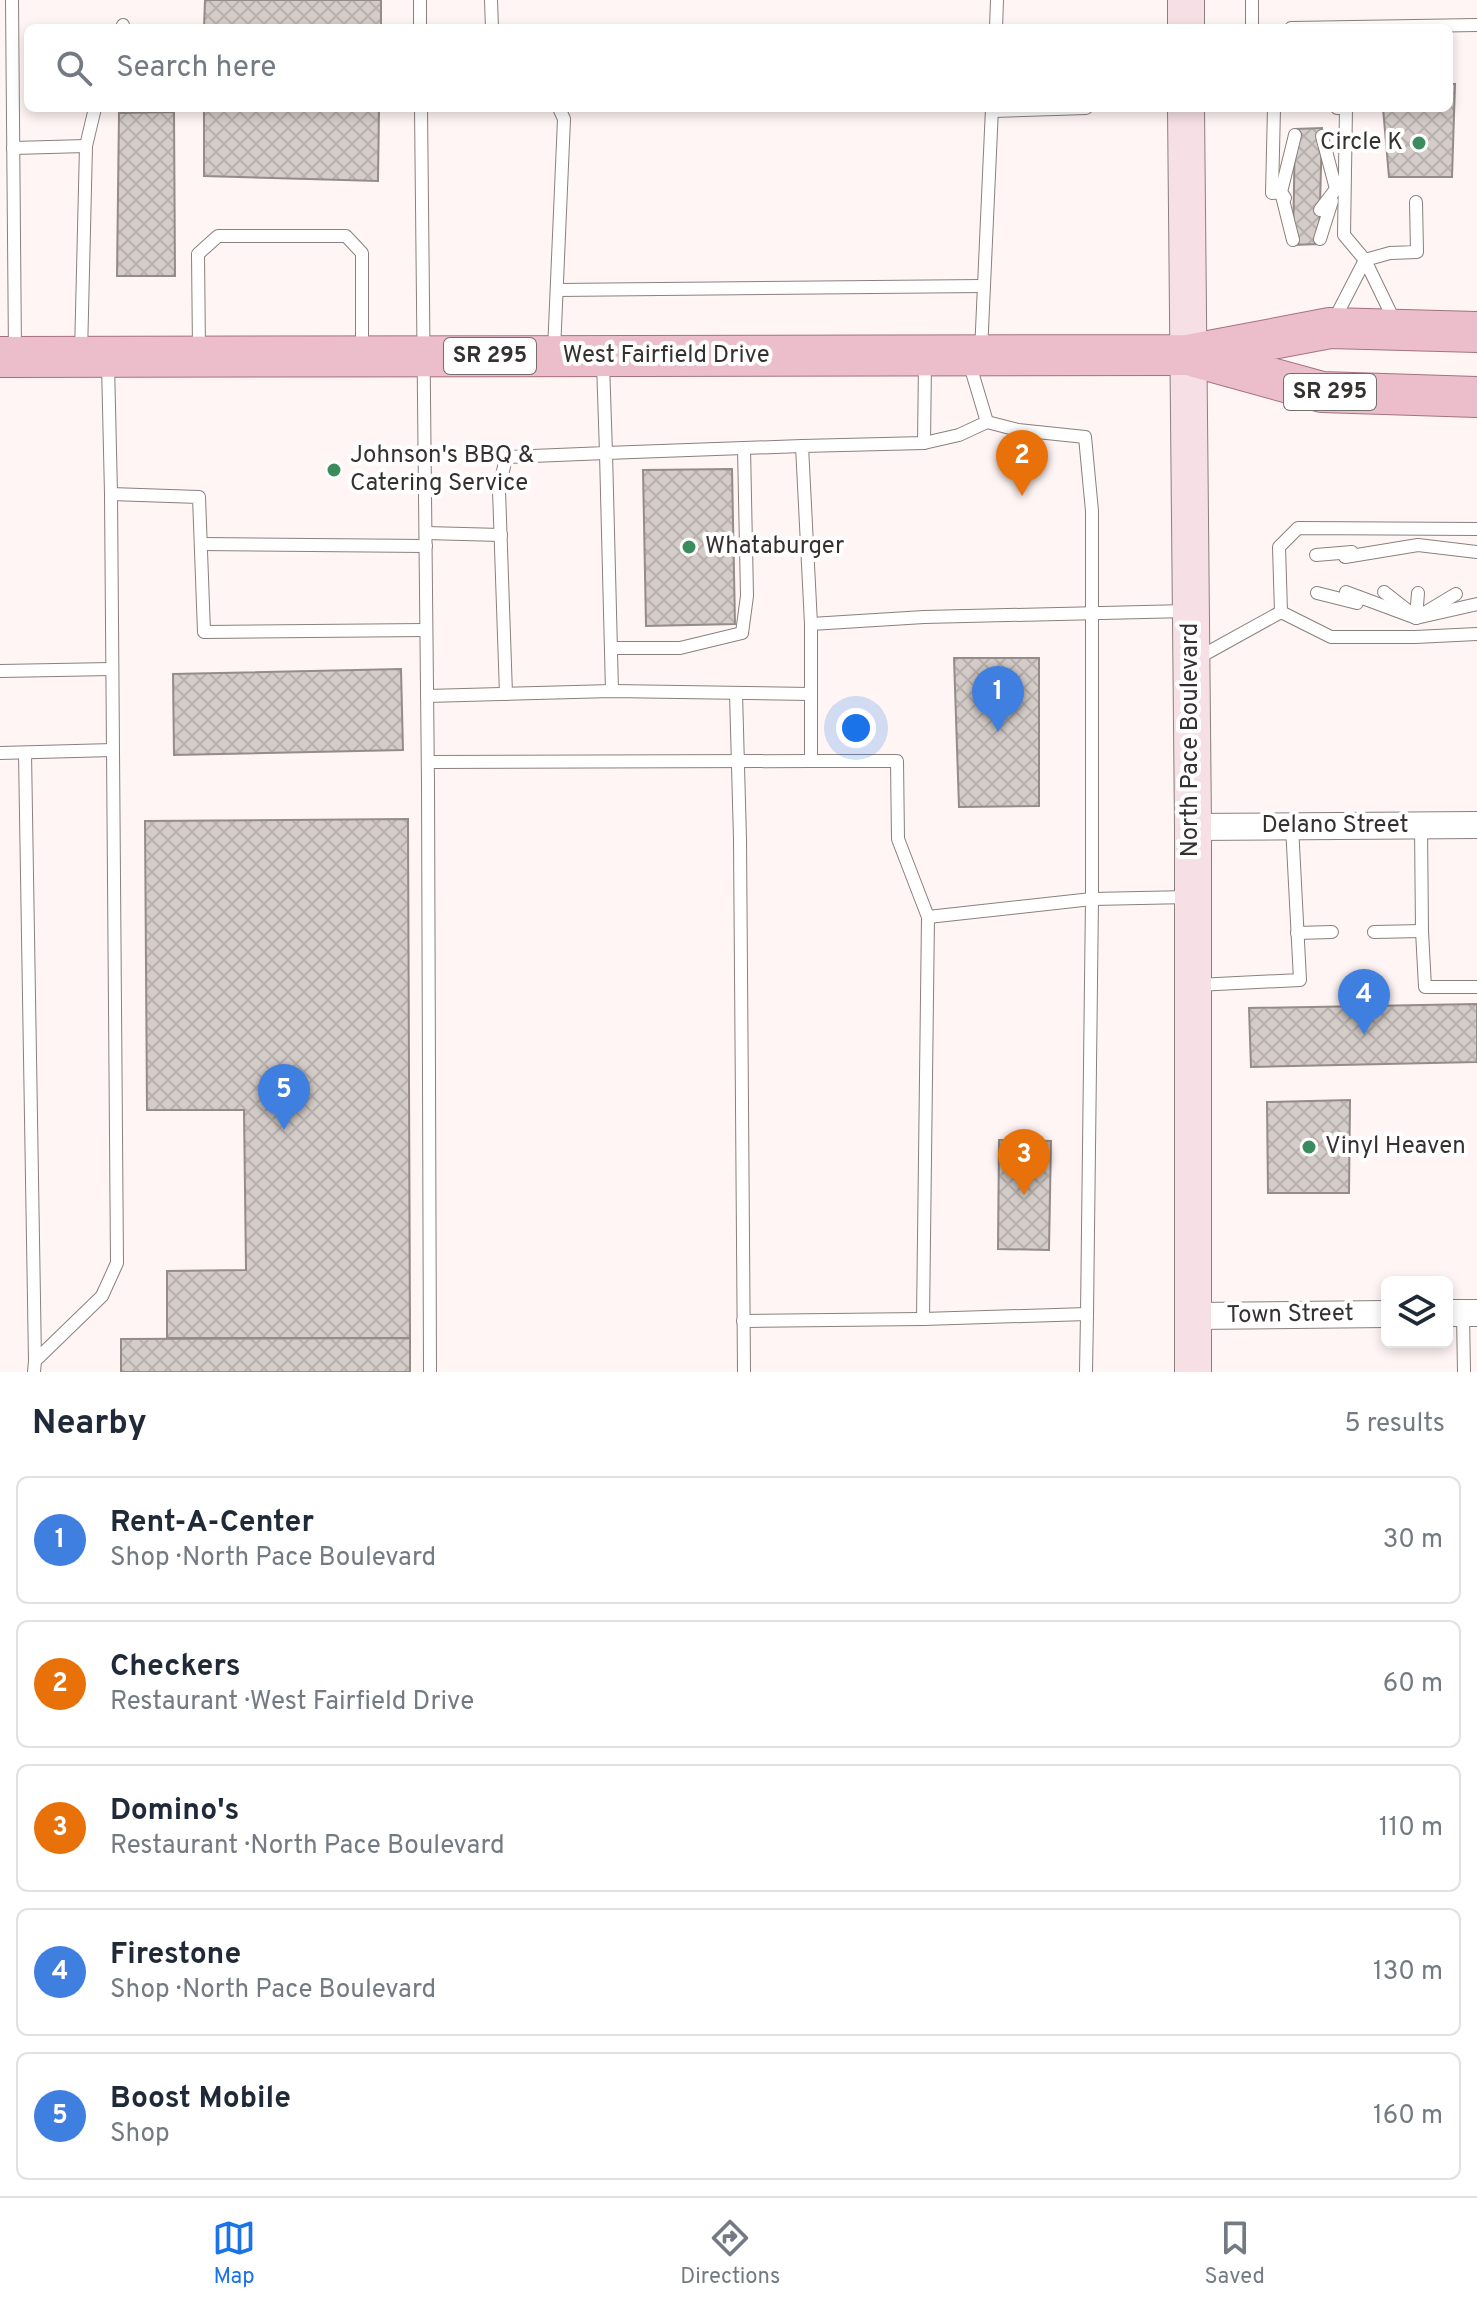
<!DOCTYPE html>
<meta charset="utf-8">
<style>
:root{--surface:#fff;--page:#f6f6f7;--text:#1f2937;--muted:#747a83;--line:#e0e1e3;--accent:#1a73e8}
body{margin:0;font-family:Overpass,sans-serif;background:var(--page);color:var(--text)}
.controls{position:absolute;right:24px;bottom:24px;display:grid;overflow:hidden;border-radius:12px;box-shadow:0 4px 12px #0003}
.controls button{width:72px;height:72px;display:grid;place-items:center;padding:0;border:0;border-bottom:2px solid var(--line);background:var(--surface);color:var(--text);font:40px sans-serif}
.you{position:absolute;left:856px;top:728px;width:28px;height:28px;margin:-20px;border:6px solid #fff;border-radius:50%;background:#1a73e8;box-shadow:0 0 0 12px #1a73e833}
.badge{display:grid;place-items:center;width:52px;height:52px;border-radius:50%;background:var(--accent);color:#fff;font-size:26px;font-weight:700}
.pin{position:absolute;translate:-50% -66px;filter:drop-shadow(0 2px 4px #0008)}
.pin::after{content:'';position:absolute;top:42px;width:28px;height:24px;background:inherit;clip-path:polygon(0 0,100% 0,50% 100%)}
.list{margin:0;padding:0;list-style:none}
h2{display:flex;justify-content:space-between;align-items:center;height:104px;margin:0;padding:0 32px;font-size:34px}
h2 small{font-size:26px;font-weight:400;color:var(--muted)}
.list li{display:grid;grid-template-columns:52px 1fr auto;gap:24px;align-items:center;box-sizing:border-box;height:128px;margin:0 16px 16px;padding:0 16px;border:2px solid var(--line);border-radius:12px}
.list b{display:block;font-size:30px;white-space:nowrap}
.list p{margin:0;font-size:26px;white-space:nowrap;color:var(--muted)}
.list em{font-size:26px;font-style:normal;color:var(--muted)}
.icon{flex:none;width:44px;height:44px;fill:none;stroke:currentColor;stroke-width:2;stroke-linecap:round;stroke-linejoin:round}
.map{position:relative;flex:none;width:1477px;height:1372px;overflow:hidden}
.search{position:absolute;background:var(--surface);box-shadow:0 4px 12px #0003;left:24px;right:24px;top:24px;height:88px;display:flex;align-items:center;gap:20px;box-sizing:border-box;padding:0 28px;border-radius:12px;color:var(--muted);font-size:30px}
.sheet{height:824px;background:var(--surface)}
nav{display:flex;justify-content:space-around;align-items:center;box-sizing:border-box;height:112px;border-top:2px solid var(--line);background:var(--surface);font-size:22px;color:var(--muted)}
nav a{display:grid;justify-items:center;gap:4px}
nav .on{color:var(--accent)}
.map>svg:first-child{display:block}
.building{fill:url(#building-cross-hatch);stroke:#938c88;stroke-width:2}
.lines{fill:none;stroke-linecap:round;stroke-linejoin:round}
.lane-casing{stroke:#89807f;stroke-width:14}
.street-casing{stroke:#89807f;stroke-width:28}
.secondary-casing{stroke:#89807f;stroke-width:38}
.primary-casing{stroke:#a4717f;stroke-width:42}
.lane{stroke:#fff;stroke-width:12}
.street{stroke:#fff;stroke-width:26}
.secondary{stroke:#f6dfe5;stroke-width:36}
.primary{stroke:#ecbecb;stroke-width:40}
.poi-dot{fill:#3a8c5d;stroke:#fff;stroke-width:3}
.labels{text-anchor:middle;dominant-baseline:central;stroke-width:8;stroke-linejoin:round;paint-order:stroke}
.shield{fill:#fff;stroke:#726f6f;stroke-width:2}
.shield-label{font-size:22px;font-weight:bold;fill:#353131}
.poi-label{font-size:24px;fill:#353131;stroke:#fff;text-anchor:start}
.street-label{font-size:24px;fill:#353131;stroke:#fff}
</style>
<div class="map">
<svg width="1477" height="1372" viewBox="0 0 1477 1372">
<defs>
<pattern id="building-cross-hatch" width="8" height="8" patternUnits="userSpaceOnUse" patternTransform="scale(2)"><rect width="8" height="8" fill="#d4ccc8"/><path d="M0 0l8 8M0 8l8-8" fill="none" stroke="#b7b0ac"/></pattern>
</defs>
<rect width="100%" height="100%" fill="#fff5f4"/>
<g class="building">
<polygon points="205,0 381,0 381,28 204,28"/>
<polygon points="1449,84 1455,84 1452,177 1389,177 1383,108 1449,108"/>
<polygon points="204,108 379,108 378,181 204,176"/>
<polygon points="174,112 175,276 117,276 119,113"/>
<polygon points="1322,128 1319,244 1293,245 1295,129"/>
<polygon points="732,469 735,624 646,626 643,470"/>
<polygon points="954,658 1039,658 1039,806 959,807"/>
<polygon points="401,669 403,750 174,755 173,674"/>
<polygon points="408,819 410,1338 167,1338 167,1271 246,1270 244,1110 147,1110 145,821"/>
<polygon points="1477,1004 1477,1062 1251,1067 1249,1008"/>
<polygon points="1350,1100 1349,1193 1268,1193 1267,1102"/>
<polygon points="999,1140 1051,1141 1049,1250 998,1249"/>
<polygon points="410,1338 410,1372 121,1372 121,1339"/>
</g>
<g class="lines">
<defs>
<g id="lane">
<polyline points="12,0 15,354"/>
<polyline points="420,0 420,28"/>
<polyline points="491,0 492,28"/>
<polyline points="122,28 123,25"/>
<polyline points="996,28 997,0"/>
<polyline points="1252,28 1252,0"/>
<polyline points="1291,28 1477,25"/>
<polyline points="421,108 428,784 430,1372"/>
<polyline points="1274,108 1272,193 1281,192 1293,240"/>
<polyline points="1337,108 1346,108 1344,235 1365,260 1395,322"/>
<polyline points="992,111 1086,108"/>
<polyline points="13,148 86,146"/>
<polyline points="1285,198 1281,192 1295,135"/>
<polyline points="1320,210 1336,189 1322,136"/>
<polyline points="1320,239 1332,201"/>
<polyline points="557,290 984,286"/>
<polyline points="1333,322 1365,260 1390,253 1417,252 1416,202"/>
<polyline points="199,350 198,254 218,236 346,236 362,253 362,353"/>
<polyline points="554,351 564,119 559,108"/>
<polyline points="981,352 992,108"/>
<polyline points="81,354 86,146 95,108"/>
<polyline points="969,362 987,422 1018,430 1085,437 1092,511 1092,899 1087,1314"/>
<polyline points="108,364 111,494 199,497 204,632 426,630"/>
<polyline points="924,443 925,362"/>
<polyline points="426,533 501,535"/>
<polyline points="201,544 426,546"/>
<polyline points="1316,555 1352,552"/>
<polyline points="1345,557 1418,545 1477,552"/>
<polyline points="1346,592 1416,618 1477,604"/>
<polyline points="1384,592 1407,610"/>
<polyline points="1317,593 1357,603"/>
<polyline points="1418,593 1416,618 1456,594"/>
<polyline points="1281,612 1279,547 1298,528 1477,529"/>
<polyline points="1281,612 1331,637 1415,637 1477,634"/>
<polyline points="811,624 802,446 924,443 959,435 987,422"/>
<polyline points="611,648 680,648 742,633 747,596 744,448"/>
<polyline points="1196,659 1281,612"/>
<polyline points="0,671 112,669"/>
<polyline points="612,691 606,453 802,446"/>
<polyline points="736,693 740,839 744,1372"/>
<polyline points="506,694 499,490 506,457 606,453 603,363"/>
<polyline points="427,696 612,691 811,694"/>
<polyline points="0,753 113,750"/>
<polyline points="25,753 35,1361"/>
<polyline points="428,762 811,761"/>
<polyline points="1421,826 1422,931 1425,987 1477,987"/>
<polyline points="928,917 1092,899 1189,897"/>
<polyline points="1374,932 1422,931"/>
<polyline points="1297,933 1332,932"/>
<polyline points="1197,985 1300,980 1292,826"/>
<polyline points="1463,1313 1464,1372"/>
<polyline points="743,1321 923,1319"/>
<polyline points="34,1372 35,1361 102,1296 117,1263 111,494"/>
<polyline points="1086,1372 1087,1314 923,1319 928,917 898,839 897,761 811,761 811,624 924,617 1187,611"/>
</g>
<g id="street">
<polyline points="1193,827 1477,825"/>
<polyline points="1447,1313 1477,1313"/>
<polyline points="1193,1316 1387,1314"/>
</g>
<g id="secondary">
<polyline points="1186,0 1186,28"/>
<polyline points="1186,108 1193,827 1193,1372"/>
</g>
<g id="primary">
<polyline points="0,357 1188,355 1330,328 1477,332"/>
<polyline points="1195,357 1322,392 1477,397"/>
</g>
</defs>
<use href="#lane" class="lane-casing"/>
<use href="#street" class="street-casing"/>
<use href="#secondary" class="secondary-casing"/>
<use href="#primary" class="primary-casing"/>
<use href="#lane" class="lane"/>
<use href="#street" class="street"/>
<use href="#secondary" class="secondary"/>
<use href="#primary" class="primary"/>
</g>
<g class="poi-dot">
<circle cx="1419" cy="143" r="8"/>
<circle cx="334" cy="470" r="8"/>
<circle cx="689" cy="547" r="8"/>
<circle cx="1309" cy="1147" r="8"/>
</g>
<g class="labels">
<g class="shield">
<rect x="444" y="338" width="92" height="36" rx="6"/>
<rect x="1284" y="374" width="92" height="36" rx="6"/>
</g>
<g class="shield-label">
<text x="490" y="356">SR 295</text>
<text x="1330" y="392">SR 295</text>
</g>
<g class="poi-label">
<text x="1403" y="143" text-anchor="end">Circle K</text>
<text x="350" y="456">Johnson's BBQ &amp;<tspan x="350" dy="28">Catering Service</tspan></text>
<text x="705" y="547">Whataburger</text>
<text x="1325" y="1147">Vinyl Heaven</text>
</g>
<g class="street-label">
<text x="666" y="356">West Fairfield Drive</text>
<text transform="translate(1191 740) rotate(-90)">North Pace Boulevard</text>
<text x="1335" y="826">Delano Street</text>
<text transform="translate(1290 1315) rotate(-1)">Town Street</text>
</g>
</g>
</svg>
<div class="controls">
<button><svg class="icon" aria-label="layers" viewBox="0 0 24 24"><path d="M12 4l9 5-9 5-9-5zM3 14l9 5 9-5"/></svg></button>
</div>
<div class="you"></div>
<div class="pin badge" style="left:998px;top:732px;background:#3f7fe0">1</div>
<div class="pin badge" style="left:1022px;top:496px;background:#e8710a">2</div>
<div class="pin badge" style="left:1024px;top:1195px;background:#e8710a">3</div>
<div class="pin badge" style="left:1364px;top:1035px;background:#3f7fe0">4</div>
<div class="pin badge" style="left:284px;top:1130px;background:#3f7fe0">5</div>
<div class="search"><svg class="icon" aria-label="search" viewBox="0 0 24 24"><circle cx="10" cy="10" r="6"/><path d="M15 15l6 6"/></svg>Search here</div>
</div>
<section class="sheet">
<h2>Nearby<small>5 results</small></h2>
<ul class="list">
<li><span class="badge" style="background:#3f7fe0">1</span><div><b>Rent-A-Center</b><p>Shop · North Pace Boulevard</p></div><em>30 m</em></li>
<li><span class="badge" style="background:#e8710a">2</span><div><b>Checkers</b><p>Restaurant · West Fairfield Drive</p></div><em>60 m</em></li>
<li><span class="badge" style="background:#e8710a">3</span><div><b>Domino's</b><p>Restaurant · North Pace Boulevard</p></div><em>110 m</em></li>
<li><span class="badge" style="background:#3f7fe0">4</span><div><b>Firestone</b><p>Shop · North Pace Boulevard</p></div><em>130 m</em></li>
<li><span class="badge" style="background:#3f7fe0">5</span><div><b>Boost Mobile</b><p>Shop</p></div><em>160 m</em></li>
</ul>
</section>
<nav>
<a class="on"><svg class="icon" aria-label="map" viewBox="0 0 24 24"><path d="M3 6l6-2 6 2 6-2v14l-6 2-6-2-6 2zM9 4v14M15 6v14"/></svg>Map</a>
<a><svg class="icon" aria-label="directions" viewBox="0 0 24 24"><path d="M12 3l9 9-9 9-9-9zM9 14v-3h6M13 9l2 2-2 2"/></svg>Directions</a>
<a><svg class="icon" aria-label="saved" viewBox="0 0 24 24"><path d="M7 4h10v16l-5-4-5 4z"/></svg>Saved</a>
</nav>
